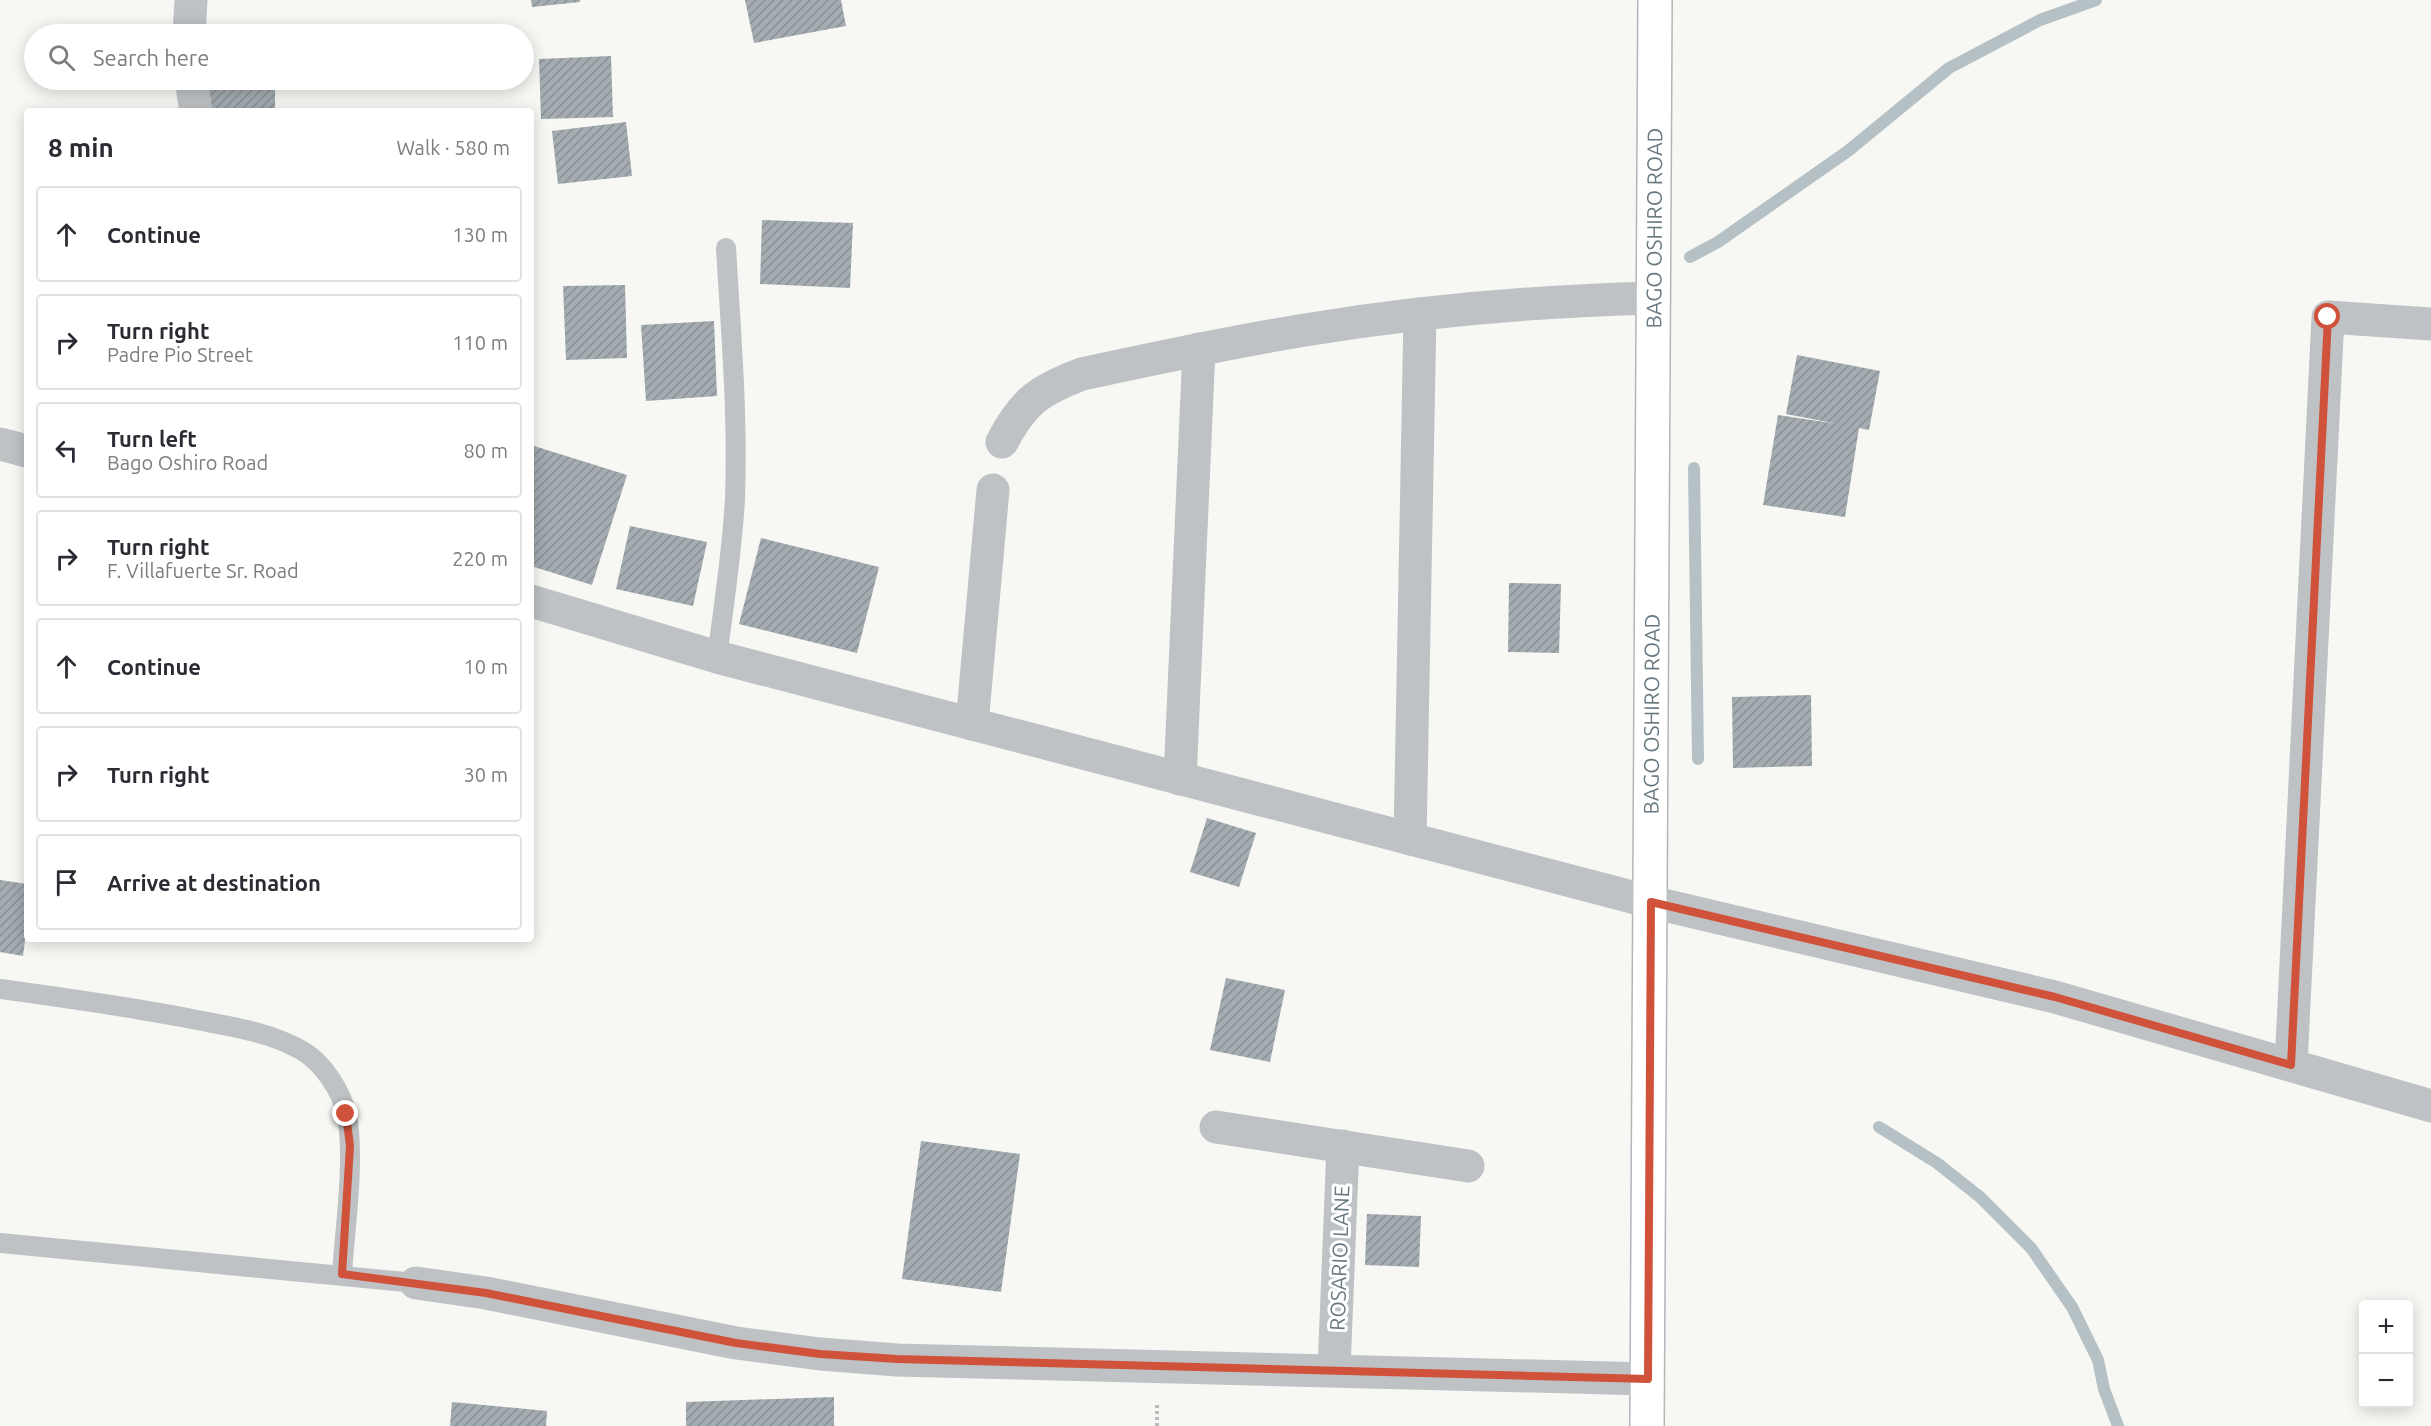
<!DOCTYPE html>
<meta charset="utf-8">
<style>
:root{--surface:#fff;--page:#f7f7f7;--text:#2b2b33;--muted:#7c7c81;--line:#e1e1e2}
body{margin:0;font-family:Ubuntu,sans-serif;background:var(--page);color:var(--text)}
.controls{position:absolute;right:18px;bottom:18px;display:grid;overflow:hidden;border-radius:6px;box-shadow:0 3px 15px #0003}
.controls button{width:54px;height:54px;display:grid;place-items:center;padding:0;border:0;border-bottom:2px solid var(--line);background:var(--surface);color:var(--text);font:30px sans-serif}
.stop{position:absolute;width:18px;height:18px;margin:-14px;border:4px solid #d0523a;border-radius:50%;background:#fff}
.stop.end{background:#d0523a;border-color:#fff;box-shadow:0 2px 6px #0008}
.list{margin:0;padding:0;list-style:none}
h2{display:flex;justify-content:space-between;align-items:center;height:78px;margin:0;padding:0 24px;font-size:26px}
h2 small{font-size:20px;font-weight:400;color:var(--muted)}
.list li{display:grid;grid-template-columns:39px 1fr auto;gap:18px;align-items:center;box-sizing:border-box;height:96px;margin:0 12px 12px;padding:0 12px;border:2px solid var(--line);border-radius:6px}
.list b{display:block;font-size:22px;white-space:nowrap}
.list p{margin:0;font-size:20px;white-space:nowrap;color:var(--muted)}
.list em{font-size:20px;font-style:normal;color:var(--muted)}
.icon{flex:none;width:33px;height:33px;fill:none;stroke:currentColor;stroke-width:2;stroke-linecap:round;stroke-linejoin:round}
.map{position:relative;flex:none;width:2431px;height:1426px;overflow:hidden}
.search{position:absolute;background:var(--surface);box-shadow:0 3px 15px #0003;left:24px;top:24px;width:510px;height:66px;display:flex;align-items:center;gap:15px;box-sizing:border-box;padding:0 21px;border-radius:33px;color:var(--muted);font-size:22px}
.panel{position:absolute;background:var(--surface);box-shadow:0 3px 15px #0003;left:24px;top:108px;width:510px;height:834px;border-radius:6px}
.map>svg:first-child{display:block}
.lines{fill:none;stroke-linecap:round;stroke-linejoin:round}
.stream{stroke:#b5c1c4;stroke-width:12}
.building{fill:url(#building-hatch)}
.secondary-casing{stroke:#b1b6ba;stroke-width:36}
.path{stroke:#b8bbbd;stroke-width:4;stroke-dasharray:3 3;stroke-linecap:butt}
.lane{stroke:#bec2c5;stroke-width:20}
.street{stroke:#bec2c5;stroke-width:33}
.secondary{stroke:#fff;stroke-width:33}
.route{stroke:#d0523a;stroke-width:8}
.labels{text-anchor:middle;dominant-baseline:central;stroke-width:6;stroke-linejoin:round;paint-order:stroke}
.street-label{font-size:21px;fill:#697982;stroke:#fff}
</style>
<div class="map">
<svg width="2431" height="1426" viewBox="0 0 2431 1426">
<defs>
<pattern id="building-hatch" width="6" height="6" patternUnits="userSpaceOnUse" patternTransform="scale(1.5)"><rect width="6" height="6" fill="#a4acb1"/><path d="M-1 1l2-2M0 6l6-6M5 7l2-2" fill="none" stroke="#8a9195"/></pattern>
</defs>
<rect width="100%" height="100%" fill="#f7f7f4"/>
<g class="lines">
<g class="stream">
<polyline points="1690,257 1718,242 1848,151 1949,68 2040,20 2096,0"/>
<polyline points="1694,468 1698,759"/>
<polyline points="1879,1127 1937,1163 1980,1197 2031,1248 2072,1307 2098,1360 2104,1389 2118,1426"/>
</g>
</g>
<g class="building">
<polygon points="531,0 580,0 580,2 532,7"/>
<polygon points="745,0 841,0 846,26 754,43"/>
<polygon points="611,56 613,117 541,119 539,59"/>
<polygon points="207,80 275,80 275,111 208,111"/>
<polygon points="626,122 632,176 558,184 552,131"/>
<polygon points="762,220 853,223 850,288 760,284"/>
<polygon points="625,285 627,358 566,360 563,286"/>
<polygon points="714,321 717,396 646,401 641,325"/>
<polygon points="1797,355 1880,371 1869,430 1859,428 1845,517 1763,505 1778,415 1838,424 1786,414"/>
<polygon points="531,445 627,475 592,585 531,566"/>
<polygon points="630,526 707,542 693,606 616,589"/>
<polygon points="761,538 879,567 857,653 739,624"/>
<polygon points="1509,583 1561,584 1559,653 1508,652"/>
<polygon points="1811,695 1812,766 1733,768 1732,697"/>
<polygon points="1207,818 1256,833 1239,887 1190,872"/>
<polygon points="0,880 27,884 27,925 23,956 0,952"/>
<polygon points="1226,978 1285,990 1270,1062 1210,1050"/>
<polygon points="921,1141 1020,1154 1001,1292 902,1279"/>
<polygon points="1367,1214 1421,1216 1419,1267 1365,1265"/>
<polygon points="834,1397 834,1426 686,1426 686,1402"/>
<polygon points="452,1402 547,1411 546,1426 450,1426"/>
</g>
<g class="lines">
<defs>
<g id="secondary">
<path id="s1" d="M1647,1426L1655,0"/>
</g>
</defs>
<use href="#secondary" class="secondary-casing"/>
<polyline class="path" points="1157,1426 1157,1403"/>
<g class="lane">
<path d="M717,657C724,605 732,552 735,499C738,415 731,332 726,248"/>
<path d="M0,989C66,998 132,1007 197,1020C233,1027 269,1032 301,1050C323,1062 342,1092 347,1116C355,1161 345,1227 342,1274"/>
<polyline points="0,1243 416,1283"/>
</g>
<g class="street">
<polyline points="189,34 191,0"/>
<polyline points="191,80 196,111"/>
<path d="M1002,442C1023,401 1040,390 1082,374C1156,358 1230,342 1305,330C1419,311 1537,301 1653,298"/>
<polyline points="0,444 27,451"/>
<polyline points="531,601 717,657 1651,902 2055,997 2431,1106"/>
<polyline points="972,724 993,490"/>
<polyline points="1180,779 1199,349"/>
<polyline points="1410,839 1420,314"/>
<polyline points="2291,1065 2328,317 2431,324"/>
<polyline points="1216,1127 1468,1166"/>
<polyline points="416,1283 486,1293 736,1343 820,1354 897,1360 1648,1379"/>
<polyline points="1334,1370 1343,1146"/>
</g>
<use href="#secondary" class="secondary"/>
</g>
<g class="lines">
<polyline class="route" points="346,1114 350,1146 342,1274 486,1293 736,1343 820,1354 897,1359 1648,1379 1651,902 2055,997 2291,1065 2328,317"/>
</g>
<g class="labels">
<g class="street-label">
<text stroke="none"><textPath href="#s1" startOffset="1198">BAGO OSHIRO ROAD</textPath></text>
<text stroke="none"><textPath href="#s1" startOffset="712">BAGO OSHIRO ROAD</textPath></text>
<text transform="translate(1339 1258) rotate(-88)">ROSARIO LANE</text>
</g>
</g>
</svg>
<div class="controls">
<button>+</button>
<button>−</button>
</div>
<div class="stop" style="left:2328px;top:317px"></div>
<div class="stop end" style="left:346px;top:1114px"></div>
<div class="search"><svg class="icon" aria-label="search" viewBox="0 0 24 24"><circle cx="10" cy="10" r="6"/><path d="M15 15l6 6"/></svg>Search here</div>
<section class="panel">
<h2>8 min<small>Walk · 580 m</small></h2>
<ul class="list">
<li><svg class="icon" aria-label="ahead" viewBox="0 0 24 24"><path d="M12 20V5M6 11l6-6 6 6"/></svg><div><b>Continue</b></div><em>130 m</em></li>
<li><svg class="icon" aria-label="right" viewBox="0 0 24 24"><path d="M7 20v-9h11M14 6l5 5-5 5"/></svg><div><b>Turn right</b><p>Padre Pio Street</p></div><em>110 m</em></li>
<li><svg class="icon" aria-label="left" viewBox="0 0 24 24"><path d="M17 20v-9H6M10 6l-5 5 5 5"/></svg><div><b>Turn left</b><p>Bago Oshiro Road</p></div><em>80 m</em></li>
<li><svg class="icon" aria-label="right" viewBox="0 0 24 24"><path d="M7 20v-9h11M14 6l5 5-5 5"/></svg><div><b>Turn right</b><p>F. Villafuerte Sr. Road</p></div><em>220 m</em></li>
<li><svg class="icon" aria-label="ahead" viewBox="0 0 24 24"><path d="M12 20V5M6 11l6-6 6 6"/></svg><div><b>Continue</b></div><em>10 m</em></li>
<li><svg class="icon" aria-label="right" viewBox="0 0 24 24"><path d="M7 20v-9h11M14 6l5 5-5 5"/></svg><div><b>Turn right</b></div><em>30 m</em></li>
<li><svg class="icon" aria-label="arrive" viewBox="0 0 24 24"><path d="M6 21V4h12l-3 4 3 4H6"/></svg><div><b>Arrive at destination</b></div></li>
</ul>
</section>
</div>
